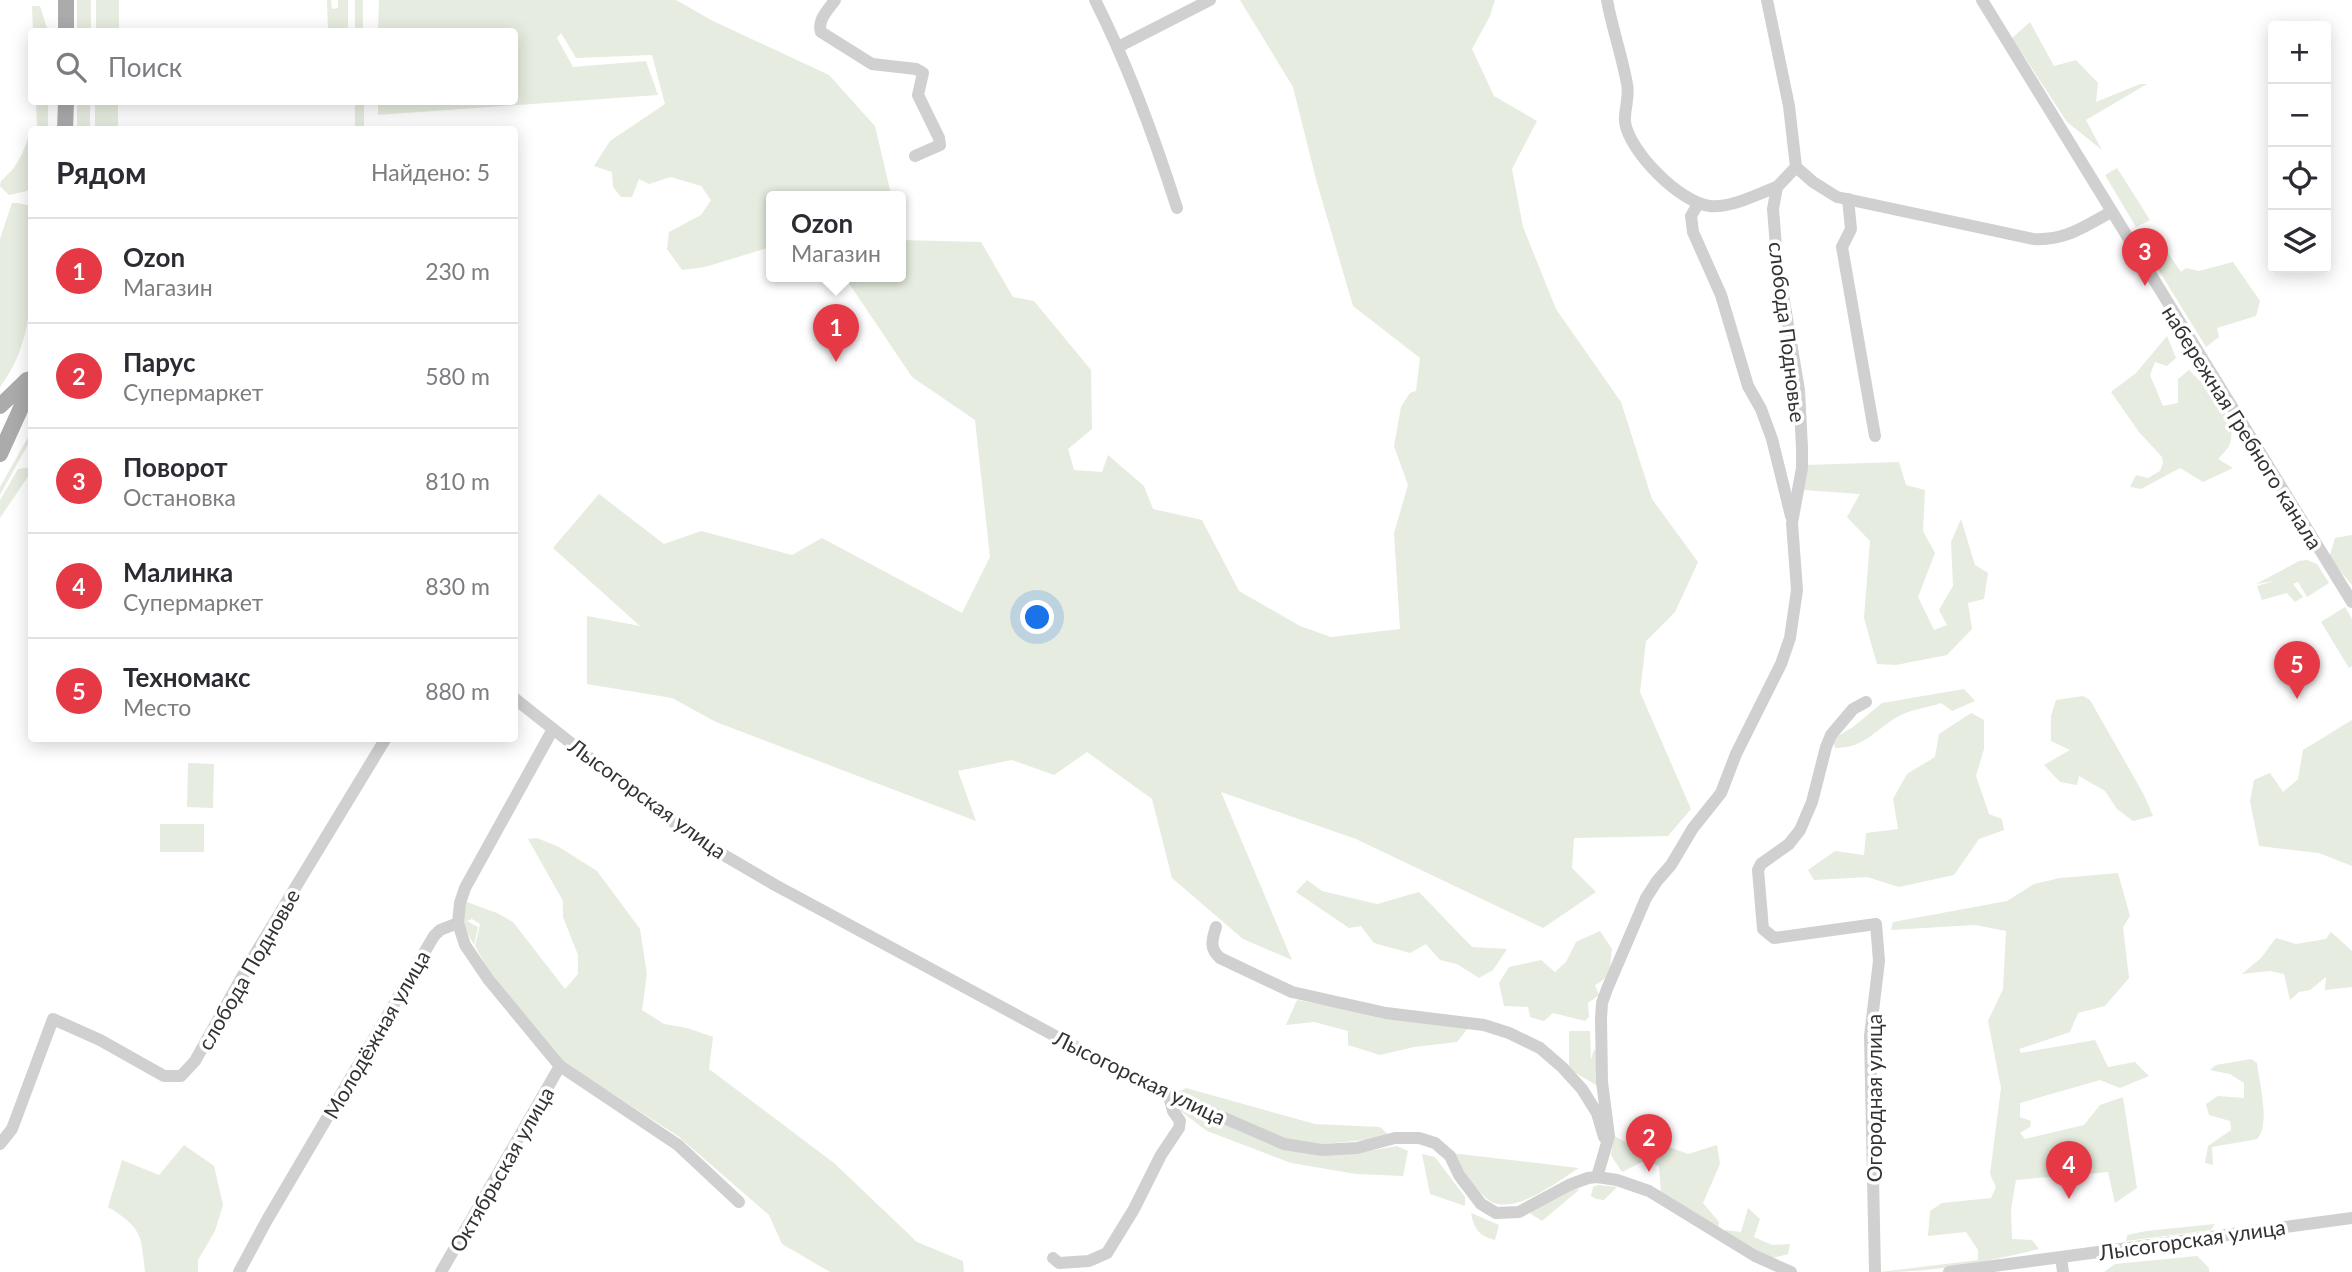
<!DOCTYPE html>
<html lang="ru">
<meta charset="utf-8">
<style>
:root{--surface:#fff;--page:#f7f7f7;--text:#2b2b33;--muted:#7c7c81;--line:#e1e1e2;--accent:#e63946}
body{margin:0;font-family:Lato,sans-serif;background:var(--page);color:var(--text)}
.controls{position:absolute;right:21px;top:21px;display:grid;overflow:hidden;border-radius:7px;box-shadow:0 4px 18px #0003}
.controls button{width:63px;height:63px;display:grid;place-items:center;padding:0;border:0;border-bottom:2px solid var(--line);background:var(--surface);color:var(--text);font:35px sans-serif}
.you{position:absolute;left:1038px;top:618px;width:24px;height:24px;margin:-18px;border:5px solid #fff;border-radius:50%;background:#1a73e8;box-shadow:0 0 0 10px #1a73e833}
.badge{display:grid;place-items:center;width:46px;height:46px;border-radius:50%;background:var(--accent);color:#fff;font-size:23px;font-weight:700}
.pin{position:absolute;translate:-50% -58px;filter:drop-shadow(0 2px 4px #0008)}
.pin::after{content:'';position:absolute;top:37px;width:24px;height:21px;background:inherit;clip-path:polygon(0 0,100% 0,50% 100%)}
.popup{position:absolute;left:766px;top:191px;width:140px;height:91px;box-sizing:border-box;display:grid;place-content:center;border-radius:7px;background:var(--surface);filter:drop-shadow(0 2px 5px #0005);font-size:23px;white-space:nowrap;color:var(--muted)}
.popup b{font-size:26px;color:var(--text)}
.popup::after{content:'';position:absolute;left:50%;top:100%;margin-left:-14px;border:14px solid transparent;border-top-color:var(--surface)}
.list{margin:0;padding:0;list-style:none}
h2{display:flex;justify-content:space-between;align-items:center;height:91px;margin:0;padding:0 28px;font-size:30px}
h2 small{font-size:23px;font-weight:400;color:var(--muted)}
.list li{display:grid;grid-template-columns:46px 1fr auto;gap:21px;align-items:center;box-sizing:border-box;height:105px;padding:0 28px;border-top:2px solid var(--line)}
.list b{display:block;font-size:26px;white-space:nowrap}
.list p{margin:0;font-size:23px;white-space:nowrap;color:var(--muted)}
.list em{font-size:23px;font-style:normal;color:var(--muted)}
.icon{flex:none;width:38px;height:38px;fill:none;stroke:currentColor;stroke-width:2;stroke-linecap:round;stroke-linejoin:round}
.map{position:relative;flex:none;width:2352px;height:1272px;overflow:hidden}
.search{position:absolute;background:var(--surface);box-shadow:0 4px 18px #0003;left:28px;top:28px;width:490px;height:77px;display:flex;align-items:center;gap:18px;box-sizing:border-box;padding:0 24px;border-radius:7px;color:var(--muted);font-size:26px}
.panel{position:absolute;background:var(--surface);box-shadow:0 4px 18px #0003;left:28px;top:126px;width:490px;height:616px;border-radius:7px}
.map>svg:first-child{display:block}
.green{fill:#e6ecdf}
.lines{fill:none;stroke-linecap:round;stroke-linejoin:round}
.minor{stroke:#d0d0d0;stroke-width:12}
.major{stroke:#ababab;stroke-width:16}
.labels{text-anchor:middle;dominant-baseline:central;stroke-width:7;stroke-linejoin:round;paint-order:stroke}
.street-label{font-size:21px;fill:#333;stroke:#fff}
</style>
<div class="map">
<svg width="2352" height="1272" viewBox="0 0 2352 1272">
<rect width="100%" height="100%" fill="#fff"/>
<g class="green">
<rect x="77" y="0" width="14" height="31"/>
<rect x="96" y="0" width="23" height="31"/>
<polygon points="327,0 331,0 332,9 338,8 338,0 348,0 348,31 328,31"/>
<rect x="355" y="0" width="8" height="31"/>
<polygon points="379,0 676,0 713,21 829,75 875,126 891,194 890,196 771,196 771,247 705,267 682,270 667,249 669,232 701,215 711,200 701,186 671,177 649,184 639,179 632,197 621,197 613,187 612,172 594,166 610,141 665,104 652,55 576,58 561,33 557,38 573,67 646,61 658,95 378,115 378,102 514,102 514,32 378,31"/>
<polygon points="1240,0 1495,0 1490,16 1472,49 1494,96 1537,121 1512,169 1523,227 1556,309 1621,402 1652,499 1698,562 1675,612 1646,641 1640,692 1691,809 1668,836 1574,838 1572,868 1596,892 1543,928 1356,839 1221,792 1292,960 1243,939 1172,878 1152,799 1087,752 1054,775 1012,760 958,771 976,821 716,722 672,698 587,684 587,616 640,626 553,548 599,494 664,544 701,531 792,555 822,538 962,613 990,557 975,420 912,377 844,276 901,276 901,240 981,242 1013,297 1034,301 1091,370 1092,429 1068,449 1074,470 1102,472 1108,455 1144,486 1153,509 1202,520 1239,591 1300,626 1331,637 1400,629 1394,533 1408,485 1394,446 1401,407 1410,393 1416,391 1420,358 1353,306 1317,183 1293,87"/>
<polygon points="32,6 40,6 48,31 33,31"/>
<polygon points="2030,22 2054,66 2076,60 2098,83 2096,102 2140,84 2147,84 2086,120 2102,150 2067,122 2012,38"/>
<polygon points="36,102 48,102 48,129 34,129 37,128"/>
<rect x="77" y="102" width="13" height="27"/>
<rect x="95" y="102" width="23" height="27"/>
<rect x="355" y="102" width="9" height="27"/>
<polygon points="31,131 31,187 27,191 9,195 0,186 1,181 14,168 22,154"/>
<polygon points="2117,168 2150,220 2136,227 2105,175"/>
<path d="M12,203H18L31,206C32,266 39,337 0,387V239Z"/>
<polygon points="2153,231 2181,272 2186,268 2199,271 2233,262 2260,301 2256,316 2217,328 2219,337 2206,347 2147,251 2144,242"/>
<path d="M2167,336L2176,358L2167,366L2155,362L2150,375L2163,406L2178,403V379L2189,370C2205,386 2242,421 2229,446C2226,450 2222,455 2218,459L2233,468L2203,482L2180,468L2141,489L2130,487L2136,475L2148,478L2160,471L2163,463L2162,457L2139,432L2111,392L2136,373Z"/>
<polygon points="31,432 31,439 0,495 0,487"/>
<polygon points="1899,462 1906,485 1925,490 1923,531 1935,553 1918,597 1934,630 1947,625 1939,610 1953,586 1951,542 1961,519 1975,565 1988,573 1984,599 1968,603 1972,629 1947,655 1896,665 1877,664 1864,618 1870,541 1847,517 1860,494 1803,490 1807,465"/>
<polygon points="31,467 31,472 0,518 0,500 18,469"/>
<polygon points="2352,535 2352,585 2329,558 2335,538"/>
<polygon points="2307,560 2317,564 2329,583 2307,597 2298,582 2293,584 2303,597 2295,602 2287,593 2262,600 2257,586 2274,581 2256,584 2299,561"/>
<polygon points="2345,607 2352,619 2352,666 2349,668 2321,622"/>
<path d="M1964,689L1975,701L1952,711L1941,703C1929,707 1915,709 1903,714C1877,726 1868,748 1835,748L1833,739L1853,727L1882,703Z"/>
<polygon points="2083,696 2090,700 2144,795 2153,816 2133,821 2117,809 2105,791 2079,776 2077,785 2060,782 2044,765 2070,750 2051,741 2051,716 2056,700"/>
<polygon points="1971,713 1984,720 1984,749 1976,776 1989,814 2002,819 2004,830 1979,839 1954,875 1899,887 1867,877 1814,880 1808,870 1835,851 1864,855 1866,833 1898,829 1893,799 1907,774 1935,757 1939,734"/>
<polygon points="2352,720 2352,866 2319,853 2259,846 2250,801 2254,780 2270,773 2283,792 2298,779 2303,750"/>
<polygon points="188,763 214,764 213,808 187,807"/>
<rect x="160" y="824" width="44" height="28"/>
<polygon points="537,838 559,847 597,871 640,929 647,974 642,1010 664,1024 687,1028 713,1037 709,1069 834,1163 917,1242 963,1261 964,1272 830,1272 782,1244 769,1215 678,1136 562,1062 493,978 475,946 480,924 472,919 467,921 478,927 474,945 460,919 464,901 497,913 513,922 565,989 578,974 578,955 563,917 563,901 528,839"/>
<path d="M2118,873L2130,916L2123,927L2129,978L2105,1006L2078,1013L2070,1032L2019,1049L2021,1053L2095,1040L2108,1067L2135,1062L2149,1076L2120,1088L2100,1080L2020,1103V1117L2031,1121L2030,1127L2020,1133L2025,1139L2084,1125L2100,1105L2123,1097L2137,1188L2115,1203L2108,1172L2016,1180L2011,1209L2012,1239L2032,1240L2039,1249C1985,1262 1936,1272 1880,1272L1978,1260V1250L1966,1232L1928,1236L1930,1211L1942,1203L1991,1198L1996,1187L1990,1174L2001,1088L1988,1021L2003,989L2006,931L1975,925L1891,930L1893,922L2007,901L2034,884L2060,878Z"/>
<polygon points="1307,880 1322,891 1377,904 1419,892 1472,947 1507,949 1493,970 1479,978 1457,964 1440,960 1426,944 1410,953 1374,943 1361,926 1349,928 1296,892"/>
<path d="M1600,931L1612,949C1609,967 1614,975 1595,985L1599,995L1588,1003L1589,1017L1585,1021L1553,1013L1544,1021L1530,1017L1528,1007L1504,1006L1499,983L1509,967L1541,960L1555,972L1566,962L1576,942Z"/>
<polygon points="2331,932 2352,951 2352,987 2325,990 2326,977 2310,990 2299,992 2290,1000 2284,974 2270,971 2242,974 2261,958 2276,938 2296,944 2326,939"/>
<polygon points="1297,1000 1391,1017 1468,1028 1457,1042 1414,1047 1380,1055 1348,1045 1348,1031 1314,1022 1286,1025"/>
<polygon points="1569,1031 1590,1031 1591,1060 1594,1049 1597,1053 1599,1067 1595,1074 1600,1078 1601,1088 1569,1069"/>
<path d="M2251,1059L2257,1063C2259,1082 2271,1125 2257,1139L2212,1147L2213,1165L2205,1163L2208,1146L2231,1130L2230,1121L2209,1115L2206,1104L2218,1096L2244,1098V1083L2230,1074L2210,1070L2216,1065Z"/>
<polygon points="1186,1088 1315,1124 1380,1127 1389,1135 1375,1139 1324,1144 1286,1140 1176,1093"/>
<polygon points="1180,1103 1301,1153 1356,1153 1397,1146 1408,1151 1403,1176 1356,1174 1291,1163 1207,1131 1175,1107"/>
<polygon points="1614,1136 1631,1145 1653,1141 1688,1154 1717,1145 1720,1164 1703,1203 1719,1222 1718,1229 1661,1196 1659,1166 1646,1160 1622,1172 1611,1155"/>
<path d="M184,1145L214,1166L223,1205L215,1231L198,1260V1272H145C141,1234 142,1228 108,1207L122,1160L159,1175Z"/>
<path d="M1451,1153L1579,1168C1558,1181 1519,1212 1494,1203C1478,1196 1461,1166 1451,1153Z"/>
<polygon points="1422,1154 1435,1157 1465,1197 1465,1206 1430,1194"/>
<polygon points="1598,1185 1599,1185 1617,1187 1604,1200 1596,1199 1591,1196 1593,1187"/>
<polygon points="1580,1189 1542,1221 1528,1212 1566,1191"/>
<polygon points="1748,1208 1760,1219 1754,1237 1772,1245 1790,1244 1788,1254 1769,1259 1725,1236 1725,1230 1741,1232"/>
<path d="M1471,1213L1499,1225L1495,1240C1479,1236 1474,1229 1471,1213Z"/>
<polygon points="2215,1224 2211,1230 2126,1241 2127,1235 2146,1231"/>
<polygon points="2197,1256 2209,1268 2209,1272 2104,1272 2115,1264"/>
</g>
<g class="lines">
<g class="minor">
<path d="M835,0C828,10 817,20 821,32L872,64L916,69L923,73L918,95L939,138L940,145L915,156"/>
<path d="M1095,0C1129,67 1154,136 1177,208"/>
<path d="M1607,0C1612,28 1622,56 1627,84C1630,97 1624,109 1625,122C1629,151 1680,203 1710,206C1732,208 1757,194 1777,187"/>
<path d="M1767,0L1789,106L1796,167L1813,182L1837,197L2033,239C2065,241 2083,227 2111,212"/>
<polyline points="1982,0 2352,602"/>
<polyline points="1118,47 1210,0"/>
<polyline points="1848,199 1851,229 1842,247 1875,436"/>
<polyline points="1698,204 1691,216 1693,232 1721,295 1748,386 1761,409 1772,439 1791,516"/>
<polyline points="514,698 644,801 698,840 775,885 1137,1080 1284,1144 1322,1150 1357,1148 1395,1138 1419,1138 1435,1143 1450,1156 1459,1175 1481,1204 1496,1213 1519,1212 1569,1185 1588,1178 1597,1177 1617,1180 1649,1191 1755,1256 1791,1272"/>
<polyline points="1866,702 1853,709 1831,735 1826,747 1812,802 1800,830 1789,844 1761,864 1758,870 1763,929 1774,938 1876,924 1879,961 1870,1036 1875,1272"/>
<polyline points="553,729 465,888 460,903 458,923 465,945 488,979 554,1059 560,1066 678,1145 739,1202"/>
<path d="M1216,927C1212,940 1209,948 1220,958L1292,992L1386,1013L1484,1025L1509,1033L1540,1048L1562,1067L1582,1089L1597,1113L1604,1137"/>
<polyline points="0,1144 12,1129 53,1019 100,1040 164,1076 181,1076 195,1061 252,959 386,738"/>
<polyline points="1597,1177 1609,1136 1602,1082 1601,1019 1602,1003 1607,989 1646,898 1657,881 1671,865 1693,828 1721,793 1736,754 1781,664 1790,638 1797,590 1792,523 1802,468 1802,448 1799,390 1777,259 1773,209 1777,187 1796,167"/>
<polyline points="2061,1257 2063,1272"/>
<polyline points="1053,1258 1059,1263 1089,1261 1107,1253 1134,1209 1161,1155 1179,1128 1180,1121 1173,1111 1168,1093"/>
<polyline points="239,1272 267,1220 434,936 440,930 458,923"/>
<polyline points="441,1272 560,1066"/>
<polyline points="1949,1272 2352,1218"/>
</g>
<g class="major">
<polyline points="66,0 66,32"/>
<polyline points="65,130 66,102"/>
<polyline points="0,406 27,380"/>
<polyline points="0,454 20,410 32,378"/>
</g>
</g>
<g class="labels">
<g class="street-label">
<text transform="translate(1788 332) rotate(83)">слобода Подновье</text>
<text transform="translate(2243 427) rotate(58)">набережная Гребного канала</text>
<text transform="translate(648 798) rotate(36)">Лысогорская улица</text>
<text transform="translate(248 969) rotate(-60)">слобода Подновье</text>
<text transform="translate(376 1034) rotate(-60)">Молодёжная улица</text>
<text transform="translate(1140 1077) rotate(26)">Лысогорская улица</text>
<text transform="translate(1873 1098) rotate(-90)">Огородная улица</text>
<text transform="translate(501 1169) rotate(-60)">Октябрьская улица</text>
<text transform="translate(2192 1239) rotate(-8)">Лысогорская улица</text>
</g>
</g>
</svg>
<div class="controls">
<button>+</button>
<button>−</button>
<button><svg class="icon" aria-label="locate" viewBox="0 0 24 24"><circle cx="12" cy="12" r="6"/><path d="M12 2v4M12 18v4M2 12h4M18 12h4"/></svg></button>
<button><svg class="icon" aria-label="layers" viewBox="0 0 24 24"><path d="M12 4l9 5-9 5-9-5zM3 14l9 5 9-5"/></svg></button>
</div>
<div class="you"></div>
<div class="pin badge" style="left:836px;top:362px">1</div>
<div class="popup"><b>Ozon</b>Магазин</div>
<div class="pin badge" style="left:1649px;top:1172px">2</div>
<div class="pin badge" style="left:2145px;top:286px">3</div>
<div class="pin badge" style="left:2069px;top:1199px">4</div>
<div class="pin badge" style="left:2297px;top:699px">5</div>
<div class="search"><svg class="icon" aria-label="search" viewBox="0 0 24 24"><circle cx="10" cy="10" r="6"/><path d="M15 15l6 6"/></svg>Поиск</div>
<section class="panel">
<h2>Рядом<small>Найдено: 5</small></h2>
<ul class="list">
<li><span class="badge">1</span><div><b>Ozon</b><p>Магазин</p></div><em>230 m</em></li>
<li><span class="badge">2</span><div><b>Парус</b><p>Супермаркет</p></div><em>580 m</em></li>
<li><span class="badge">3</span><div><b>Поворот</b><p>Остановка</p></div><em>810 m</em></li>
<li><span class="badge">4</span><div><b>Малинка</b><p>Супермаркет</p></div><em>830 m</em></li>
<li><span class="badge">5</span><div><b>Техномакс</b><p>Место</p></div><em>880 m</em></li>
</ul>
</section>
</div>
